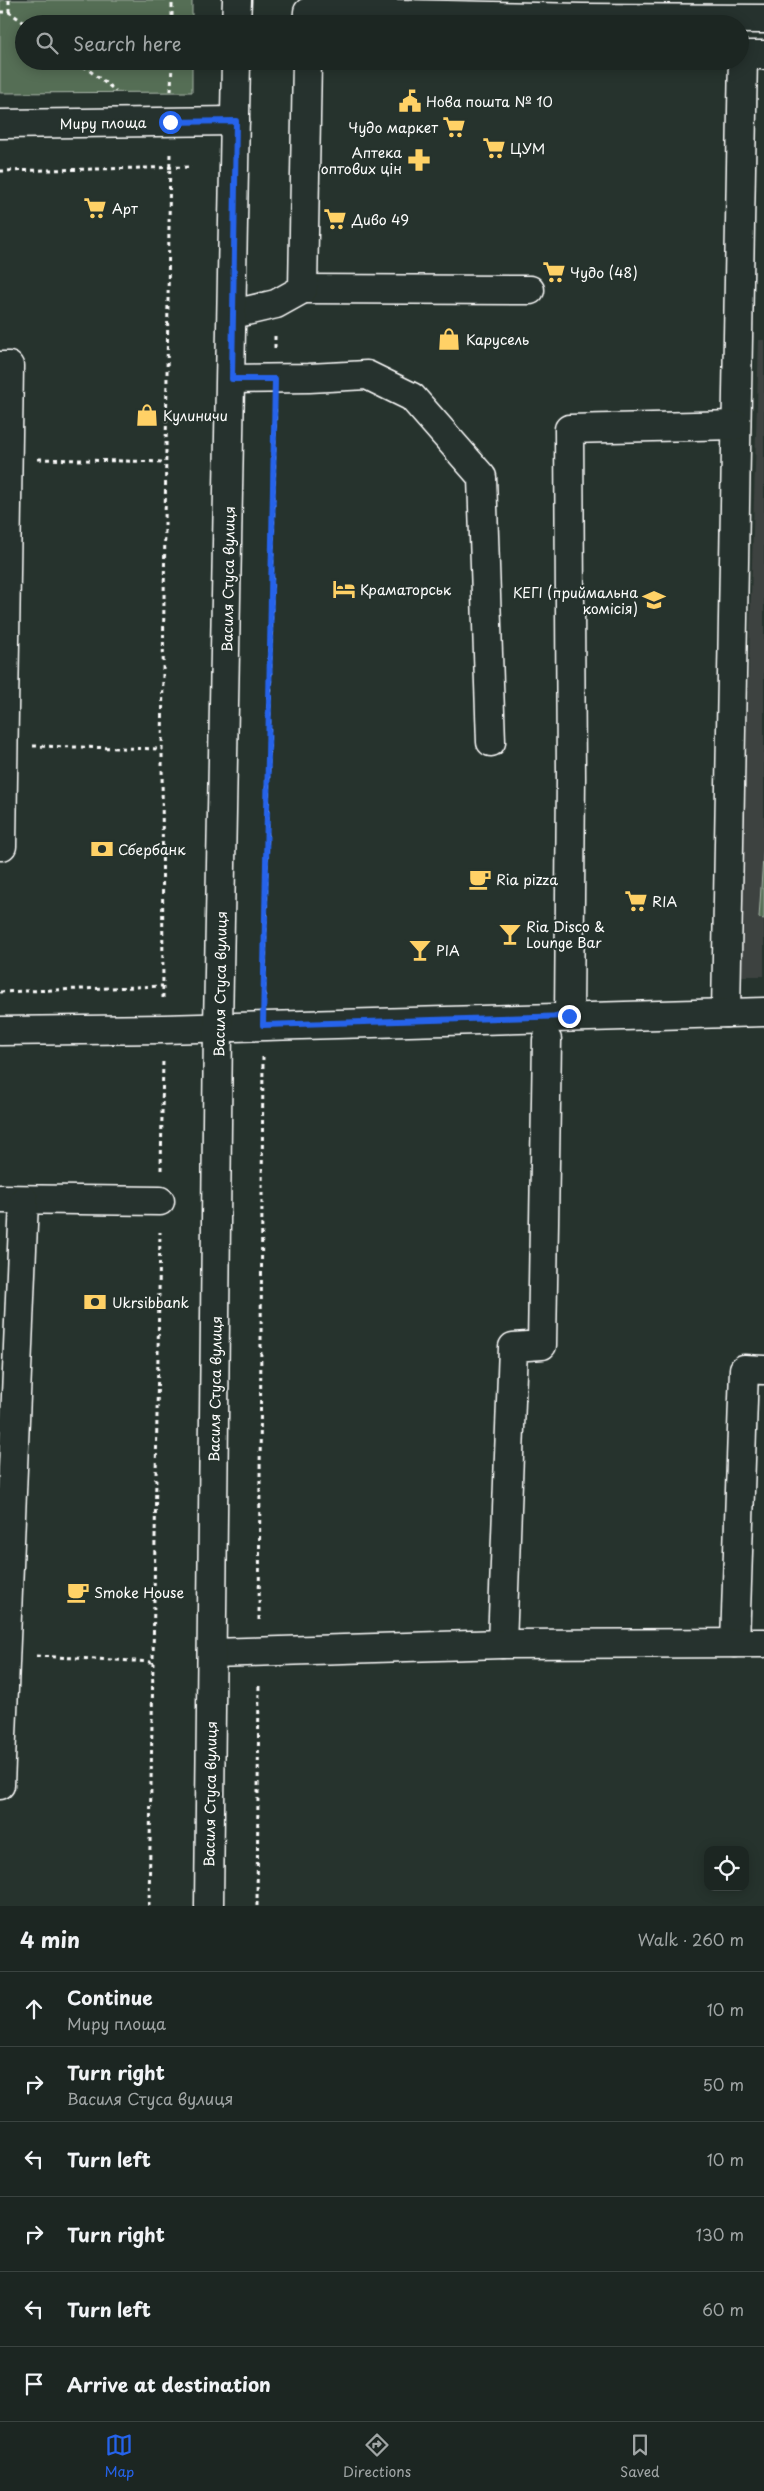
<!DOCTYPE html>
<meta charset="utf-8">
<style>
:root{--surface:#1c2622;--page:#252e2a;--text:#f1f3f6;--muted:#a0a5a5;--line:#3a4340;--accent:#2563eb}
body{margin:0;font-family:"Playpen Sans",sans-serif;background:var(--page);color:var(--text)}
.controls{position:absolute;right:15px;bottom:15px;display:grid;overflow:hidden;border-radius:10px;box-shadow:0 2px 12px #0003}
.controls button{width:45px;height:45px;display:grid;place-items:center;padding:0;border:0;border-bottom:1px solid var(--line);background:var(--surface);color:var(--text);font:25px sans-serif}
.stop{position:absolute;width:15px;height:15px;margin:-11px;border:4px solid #2563eb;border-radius:50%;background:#fff}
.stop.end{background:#2563eb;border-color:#fff;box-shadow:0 1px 5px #0008}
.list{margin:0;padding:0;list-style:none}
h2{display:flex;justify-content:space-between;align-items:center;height:65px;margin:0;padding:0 20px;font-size:21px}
h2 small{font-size:16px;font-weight:400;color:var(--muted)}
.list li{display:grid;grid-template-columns:32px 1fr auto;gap:15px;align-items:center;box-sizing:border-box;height:75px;padding:0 20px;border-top:1px solid var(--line)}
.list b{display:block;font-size:19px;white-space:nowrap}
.list p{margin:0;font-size:16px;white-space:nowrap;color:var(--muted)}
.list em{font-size:16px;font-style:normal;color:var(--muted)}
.icon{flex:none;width:28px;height:28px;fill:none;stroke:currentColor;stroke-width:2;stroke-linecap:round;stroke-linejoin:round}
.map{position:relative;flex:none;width:764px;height:1906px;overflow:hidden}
.search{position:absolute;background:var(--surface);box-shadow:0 2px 12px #0003;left:15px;right:15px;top:15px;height:55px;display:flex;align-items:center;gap:12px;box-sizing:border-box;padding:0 18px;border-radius:28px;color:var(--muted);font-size:19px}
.sheet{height:515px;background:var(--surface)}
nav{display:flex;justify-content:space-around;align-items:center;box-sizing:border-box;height:70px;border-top:1px solid var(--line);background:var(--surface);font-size:14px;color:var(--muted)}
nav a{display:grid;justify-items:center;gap:2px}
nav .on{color:var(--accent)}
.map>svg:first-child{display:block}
.built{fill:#3c423f}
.park{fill:#556e55;stroke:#aab6aa}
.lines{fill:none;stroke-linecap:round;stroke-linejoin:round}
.minor-casing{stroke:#fff;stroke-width:31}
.path{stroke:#fff;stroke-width:3;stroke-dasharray:4 4;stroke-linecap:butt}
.minor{stroke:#26332d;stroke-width:28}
.route{stroke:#2563eb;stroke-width:6}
.labels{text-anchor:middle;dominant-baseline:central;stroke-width:4;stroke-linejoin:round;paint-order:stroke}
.poi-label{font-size:14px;fill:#fff;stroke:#26332d;text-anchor:start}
.street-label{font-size:14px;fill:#fff;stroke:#26332d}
</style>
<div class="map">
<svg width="764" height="1906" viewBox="0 0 764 1906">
<rect width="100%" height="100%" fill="#26332d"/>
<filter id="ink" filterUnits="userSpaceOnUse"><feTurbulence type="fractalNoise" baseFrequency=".02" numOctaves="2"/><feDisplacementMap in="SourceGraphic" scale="10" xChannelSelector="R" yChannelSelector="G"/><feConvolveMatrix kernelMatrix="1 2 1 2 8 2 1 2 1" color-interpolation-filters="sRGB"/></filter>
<g filter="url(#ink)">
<polygon class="built" points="759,340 764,340 764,976 739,976"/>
<g class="park">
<polygon points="0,0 192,0 192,24 24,24 24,61 192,61 192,92 0,93"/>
<polygon points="764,842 764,919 759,918"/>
</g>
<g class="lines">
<defs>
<g id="minor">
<polyline points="236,24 237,0"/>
<polyline points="307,24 308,12 582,18 764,19"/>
<polyline points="0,124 235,121"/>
<polyline points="303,289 530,290"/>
<polyline points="233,314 276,304 303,289 307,61"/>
<polyline points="0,366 9,366 2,846 0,846"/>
<polyline points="232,379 309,378 367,375 412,397 482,477 491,742"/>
<polyline points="726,1013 743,55 764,55"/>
<polyline points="569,1016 571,777 569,429 736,425"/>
<polyline points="0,1031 163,1029 764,1012"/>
<polyline points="0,1199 160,1201"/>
<polyline points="735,1643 744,1369 764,1370"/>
<polyline points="502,1644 513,1347 542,1345 547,1040"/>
<polyline points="212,1653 502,1644 764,1643"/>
<polyline points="0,1785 24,1200"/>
<polyline points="209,1906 218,1026 236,61"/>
</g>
</defs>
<use href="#minor" class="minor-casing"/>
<g class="path">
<polyline points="9,0 9,12"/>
<polyline points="0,12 9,12 26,24"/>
<polyline points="172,24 172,0"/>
<polyline points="77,61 116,91"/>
<polyline points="171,91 172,61"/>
<polyline points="0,171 192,167"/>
<polyline points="275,348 275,334"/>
<polyline points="38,459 166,462"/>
<polyline points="33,746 162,749"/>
<polyline points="0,992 163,986"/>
<polyline points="264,996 275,409"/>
<polyline points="163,998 162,749 170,152"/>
<polyline points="161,1170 163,1059"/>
<polyline points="259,1620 263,1057"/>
<polyline points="36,1656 153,1662"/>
<polyline points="149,1906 160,1232"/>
<polyline points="257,1906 259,1682"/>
</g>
<use href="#minor" class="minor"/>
</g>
</g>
<g class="lines" filter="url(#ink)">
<polyline class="route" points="170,122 236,121 232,379 275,379 263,1025 569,1016"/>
</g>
<defs>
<symbol id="civic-bare" viewBox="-9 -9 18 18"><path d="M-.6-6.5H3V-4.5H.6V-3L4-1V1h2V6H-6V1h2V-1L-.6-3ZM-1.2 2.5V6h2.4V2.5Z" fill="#ffd166" stroke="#26332d" stroke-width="2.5" paint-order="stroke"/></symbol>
<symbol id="supermarket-bare" viewBox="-9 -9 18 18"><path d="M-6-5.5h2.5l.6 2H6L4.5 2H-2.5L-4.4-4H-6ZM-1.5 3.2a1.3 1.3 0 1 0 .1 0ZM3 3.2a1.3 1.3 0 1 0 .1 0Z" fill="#ffd166" stroke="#26332d" stroke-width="2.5" paint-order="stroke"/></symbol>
<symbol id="pharmacy-bare" viewBox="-9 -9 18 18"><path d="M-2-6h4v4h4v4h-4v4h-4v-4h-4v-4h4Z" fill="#ffd166" stroke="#26332d" stroke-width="2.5" paint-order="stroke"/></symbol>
<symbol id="shop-bare" viewBox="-9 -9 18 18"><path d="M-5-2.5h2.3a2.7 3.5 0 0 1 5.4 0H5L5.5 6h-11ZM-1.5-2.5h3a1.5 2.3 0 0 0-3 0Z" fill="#ffd166" stroke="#26332d" stroke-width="2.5" paint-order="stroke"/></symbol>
<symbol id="hotel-bare" viewBox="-9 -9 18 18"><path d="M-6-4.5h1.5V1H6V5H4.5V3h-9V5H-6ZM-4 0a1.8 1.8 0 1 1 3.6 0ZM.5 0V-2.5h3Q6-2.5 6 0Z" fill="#ffd166" stroke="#26332d" stroke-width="2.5" paint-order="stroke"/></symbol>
<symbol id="university-bare" viewBox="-9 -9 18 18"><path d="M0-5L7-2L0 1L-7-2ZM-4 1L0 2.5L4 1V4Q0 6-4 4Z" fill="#ffd166" stroke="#26332d" stroke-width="2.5" paint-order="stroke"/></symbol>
<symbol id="bank-bare" viewBox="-9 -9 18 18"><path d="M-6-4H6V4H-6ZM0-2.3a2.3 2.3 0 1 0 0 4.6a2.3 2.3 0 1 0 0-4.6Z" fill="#ffd166" stroke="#26332d" stroke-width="2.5" paint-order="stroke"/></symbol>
<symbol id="cafe-bare" viewBox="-9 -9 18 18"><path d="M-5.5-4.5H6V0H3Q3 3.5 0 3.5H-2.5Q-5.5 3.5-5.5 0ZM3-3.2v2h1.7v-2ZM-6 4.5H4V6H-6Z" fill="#ffd166" stroke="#26332d" stroke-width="2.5" paint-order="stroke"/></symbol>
<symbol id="bar-bare" viewBox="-9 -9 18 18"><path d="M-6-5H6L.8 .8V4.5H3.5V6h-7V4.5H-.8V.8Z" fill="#ffd166" stroke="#26332d" stroke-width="2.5" paint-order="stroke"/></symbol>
</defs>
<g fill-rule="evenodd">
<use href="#civic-bare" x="394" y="85" width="32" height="32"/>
<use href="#supermarket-bare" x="438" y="111" width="32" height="32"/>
<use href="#supermarket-bare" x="478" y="132" width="32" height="32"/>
<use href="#pharmacy-bare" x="403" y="144" width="32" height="32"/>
<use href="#supermarket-bare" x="79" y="192" width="32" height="32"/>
<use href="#supermarket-bare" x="319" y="203" width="32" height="32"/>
<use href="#supermarket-bare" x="538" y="256" width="32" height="32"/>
<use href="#shop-bare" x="433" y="323" width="32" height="32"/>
<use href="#shop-bare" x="131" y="399" width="32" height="32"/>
<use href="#hotel-bare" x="328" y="573" width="32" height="32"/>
<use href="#university-bare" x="638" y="584" width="32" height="32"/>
<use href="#bank-bare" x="86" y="833" width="32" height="32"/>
<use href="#cafe-bare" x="464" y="863" width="32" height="32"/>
<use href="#supermarket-bare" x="620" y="885" width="32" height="32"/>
<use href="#bar-bare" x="494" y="918" width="32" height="32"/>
<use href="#bar-bare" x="404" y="934" width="32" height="32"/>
<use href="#bank-bare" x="79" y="1286" width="32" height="32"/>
<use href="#cafe-bare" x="62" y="1576" width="32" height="32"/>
</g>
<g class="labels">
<g class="poi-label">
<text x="426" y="101">Нова пошта № 10</text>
<text x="438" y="127" text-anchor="end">Чудо маркет</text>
<text x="510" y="148">ЦУМ</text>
<text x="402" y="152" text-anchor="end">Аптека<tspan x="402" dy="16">оптових цін</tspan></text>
<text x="112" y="208">Арт</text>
<text x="352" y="219">Диво 49</text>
<text x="570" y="272">Чудо (48)</text>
<text x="466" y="339">Карусель</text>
<text x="163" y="415">Кулиничи</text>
<text x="360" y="589">Краматорськ</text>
<text x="638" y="592" text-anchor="end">КЕГІ (приймальна<tspan x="638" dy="16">комісія)</tspan></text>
<text x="118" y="849">Сбербанк</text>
<text x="496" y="879">Ria pizza</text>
<text x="652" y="901">RIA</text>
<text x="526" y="926">Ria Disco &amp;<tspan x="526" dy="16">Lounge Bar</tspan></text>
<text x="436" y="950">РІА</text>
<text x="112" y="1302">Ukrsibbank</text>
<text x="94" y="1592">Smoke House</text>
</g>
<g class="street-label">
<text transform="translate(103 123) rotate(-1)">Миру площа</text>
<text transform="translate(228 579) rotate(-89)">Василя Стуса вулиця</text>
<text transform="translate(220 984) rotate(-89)">Василя Стуса вулиця</text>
<text transform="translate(215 1389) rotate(-89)">Василя Стуса вулиця</text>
<text transform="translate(210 1794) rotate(-89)">Василя Стуса вулиця</text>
</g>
</g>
</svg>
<div class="controls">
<button><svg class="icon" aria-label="locate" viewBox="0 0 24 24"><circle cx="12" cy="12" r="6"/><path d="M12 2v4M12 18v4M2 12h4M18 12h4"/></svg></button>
</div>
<div class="stop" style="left:170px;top:122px"></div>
<div class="stop end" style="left:569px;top:1016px"></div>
<div class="search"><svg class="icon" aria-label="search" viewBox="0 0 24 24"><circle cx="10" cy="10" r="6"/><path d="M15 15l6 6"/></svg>Search here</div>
</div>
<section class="sheet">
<h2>4 min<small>Walk · 260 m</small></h2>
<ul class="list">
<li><svg class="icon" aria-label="ahead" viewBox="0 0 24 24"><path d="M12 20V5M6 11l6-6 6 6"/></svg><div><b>Continue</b><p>Миру площа</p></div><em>10 m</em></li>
<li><svg class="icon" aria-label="right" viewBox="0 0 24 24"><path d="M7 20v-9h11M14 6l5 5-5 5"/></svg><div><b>Turn right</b><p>Василя Стуса вулиця</p></div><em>50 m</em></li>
<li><svg class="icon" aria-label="left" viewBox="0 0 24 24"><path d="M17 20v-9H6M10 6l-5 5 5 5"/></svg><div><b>Turn left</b></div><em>10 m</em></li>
<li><svg class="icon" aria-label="right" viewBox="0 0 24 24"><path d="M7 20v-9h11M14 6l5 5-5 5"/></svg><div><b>Turn right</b></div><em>130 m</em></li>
<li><svg class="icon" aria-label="left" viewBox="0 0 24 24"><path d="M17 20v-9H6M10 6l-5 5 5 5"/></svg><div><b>Turn left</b></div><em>60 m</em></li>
<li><svg class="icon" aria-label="arrive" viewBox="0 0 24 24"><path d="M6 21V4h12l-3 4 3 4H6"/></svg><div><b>Arrive at destination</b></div></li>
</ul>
</section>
<nav>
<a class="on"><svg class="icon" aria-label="map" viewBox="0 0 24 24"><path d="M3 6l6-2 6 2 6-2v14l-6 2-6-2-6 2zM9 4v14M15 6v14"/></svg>Map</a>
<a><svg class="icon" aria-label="directions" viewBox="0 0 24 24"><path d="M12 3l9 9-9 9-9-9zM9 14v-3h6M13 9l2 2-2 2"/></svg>Directions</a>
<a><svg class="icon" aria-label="saved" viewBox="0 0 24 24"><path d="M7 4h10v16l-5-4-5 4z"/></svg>Saved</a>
</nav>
